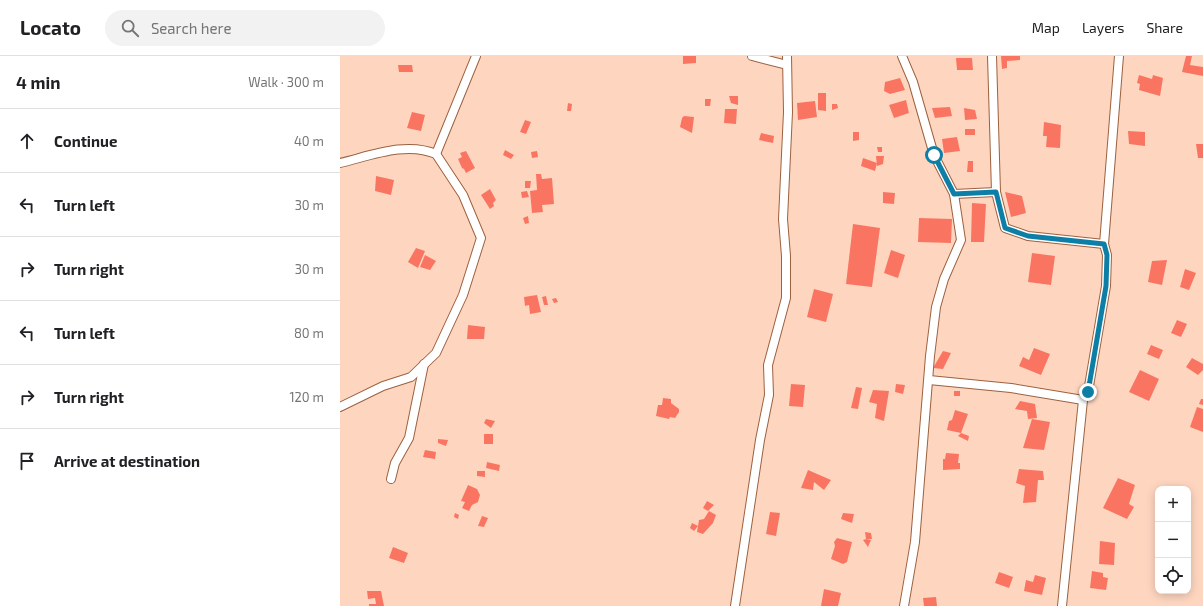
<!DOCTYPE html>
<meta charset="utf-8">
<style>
:root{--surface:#fff;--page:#f2f2f2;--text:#202124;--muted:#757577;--line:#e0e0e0}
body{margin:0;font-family:"Exo 2",sans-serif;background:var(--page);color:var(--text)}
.controls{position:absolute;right:12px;bottom:12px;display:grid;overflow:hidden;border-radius:8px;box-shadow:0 2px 10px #0003}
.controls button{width:36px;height:36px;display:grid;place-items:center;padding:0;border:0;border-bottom:1px solid var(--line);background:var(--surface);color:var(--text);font:20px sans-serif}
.stop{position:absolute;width:12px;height:12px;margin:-9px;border:3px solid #0d7ea6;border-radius:50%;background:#fff}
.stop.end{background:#0d7ea6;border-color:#fff;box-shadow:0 1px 4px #0008}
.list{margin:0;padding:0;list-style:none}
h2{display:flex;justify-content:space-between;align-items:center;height:52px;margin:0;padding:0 16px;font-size:17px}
h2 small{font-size:13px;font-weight:400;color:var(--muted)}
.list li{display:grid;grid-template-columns:26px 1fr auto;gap:12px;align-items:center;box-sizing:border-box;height:64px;padding:0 16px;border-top:1px solid var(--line)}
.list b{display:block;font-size:15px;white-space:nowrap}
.list em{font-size:13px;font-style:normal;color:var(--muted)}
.icon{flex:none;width:22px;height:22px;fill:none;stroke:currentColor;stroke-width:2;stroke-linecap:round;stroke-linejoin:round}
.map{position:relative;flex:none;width:863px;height:550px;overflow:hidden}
header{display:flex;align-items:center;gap:24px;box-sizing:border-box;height:56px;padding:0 20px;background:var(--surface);border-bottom:1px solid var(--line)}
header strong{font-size:19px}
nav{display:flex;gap:22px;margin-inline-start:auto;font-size:14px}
.search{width:280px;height:36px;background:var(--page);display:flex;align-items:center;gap:10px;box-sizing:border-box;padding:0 14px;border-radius:22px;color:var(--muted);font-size:15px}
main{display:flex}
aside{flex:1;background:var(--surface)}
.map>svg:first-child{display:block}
.building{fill:#f97562}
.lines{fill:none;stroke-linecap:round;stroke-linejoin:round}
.minor-casing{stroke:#9c613f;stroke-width:10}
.minor{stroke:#fff;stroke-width:8}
.route{stroke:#0d7ea6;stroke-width:5}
</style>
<header>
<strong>Locato</strong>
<div class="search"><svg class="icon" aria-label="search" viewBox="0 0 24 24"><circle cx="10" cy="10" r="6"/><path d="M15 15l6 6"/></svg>Search here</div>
<nav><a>Map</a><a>Layers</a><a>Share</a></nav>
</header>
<main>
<aside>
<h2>4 min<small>Walk · 300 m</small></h2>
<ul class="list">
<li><svg class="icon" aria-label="ahead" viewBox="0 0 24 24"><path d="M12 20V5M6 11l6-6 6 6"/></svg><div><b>Continue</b></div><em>40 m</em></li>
<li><svg class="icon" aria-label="left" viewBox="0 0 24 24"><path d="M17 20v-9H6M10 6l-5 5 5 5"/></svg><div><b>Turn left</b></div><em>30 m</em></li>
<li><svg class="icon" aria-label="right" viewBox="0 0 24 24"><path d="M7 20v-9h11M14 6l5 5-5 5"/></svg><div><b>Turn right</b></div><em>30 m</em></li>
<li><svg class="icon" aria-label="left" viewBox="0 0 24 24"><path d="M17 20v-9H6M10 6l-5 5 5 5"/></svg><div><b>Turn left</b></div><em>80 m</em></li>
<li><svg class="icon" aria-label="right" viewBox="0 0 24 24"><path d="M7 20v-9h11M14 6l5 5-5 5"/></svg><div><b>Turn right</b></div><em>120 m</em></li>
<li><svg class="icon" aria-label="arrive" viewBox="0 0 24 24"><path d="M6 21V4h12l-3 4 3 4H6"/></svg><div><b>Arrive at destination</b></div></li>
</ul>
</aside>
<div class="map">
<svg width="863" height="550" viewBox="0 0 863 550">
<rect width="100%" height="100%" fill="#fed6c0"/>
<g class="building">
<polygon points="343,0 356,0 356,7 343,8"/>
<polygon points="661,0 680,0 680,4 667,5 667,12 662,13"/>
<polygon points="846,0 852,0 850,9 863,11 863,20 842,16"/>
<polygon points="616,2 632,2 633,14 617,14"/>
<polygon points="58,9 72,9 73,16 59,16"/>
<polygon points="799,19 812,23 813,19 823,22 820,40 799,34 800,28 797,27"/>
<polygon points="560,22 565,34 550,38 544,35 545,26"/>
<polygon points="478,37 486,37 486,55 478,54"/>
<polygon points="389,40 398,40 398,49 391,47"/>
<polygon points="365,43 371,43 370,50 365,50"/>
<polygon points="566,44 569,57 554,62 549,49"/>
<polygon points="475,45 477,61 458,64 457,47"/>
<polygon points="228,47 232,48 231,55 227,55"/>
<polygon points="492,48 497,48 498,52 492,54"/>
<polygon points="610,51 612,60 595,62 592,52"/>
<polygon points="624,52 635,54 637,63 625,64"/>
<polygon points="385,53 397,53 396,68 384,67"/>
<polygon points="72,56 85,59 81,75 67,72"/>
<polygon points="344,60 354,61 352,77 340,71 342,62"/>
<polygon points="185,64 191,66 186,78 180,76"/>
<polygon points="704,66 721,69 720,92 706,91 707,80 703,80"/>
<rect x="625" y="73" width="10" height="6"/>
<polygon points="788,75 805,76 805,90 789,88"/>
<polygon points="513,76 519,76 519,84 513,85"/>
<polygon points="421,77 434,80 433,87 419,84"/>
<polygon points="617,81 620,95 604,97 602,83"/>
<polygon points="856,88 863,88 863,102 858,102"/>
<polygon points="537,91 542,91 542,96 538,96"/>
<polygon points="165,94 174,99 171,103 163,99"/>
<polygon points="126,95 135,112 126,117 124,113 122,112 118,103 122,101 120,97"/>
<polygon points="197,95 198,101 192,102 191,96"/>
<polygon points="536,100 544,100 543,108 537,110"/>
<polygon points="523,102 537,107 535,115 521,110"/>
<polygon points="628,105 633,105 633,116 627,116"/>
<polygon points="196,118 201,118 202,123 212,122 214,148 202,149 203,156 192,157 190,135 197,134"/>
<polygon points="36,120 54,124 51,139 35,135"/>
<polygon points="185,125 191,125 190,132 185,132"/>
<polygon points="150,133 156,144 153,147 154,150 150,153 141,139"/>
<polygon points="187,135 189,141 182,142 181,136"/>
<polygon points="543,136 555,137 554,148 543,147"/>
<polygon points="665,136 682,140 686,157 671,161"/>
<polygon points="632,147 646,148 644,186 631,186"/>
<polygon points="188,160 189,167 185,168 183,162"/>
<polygon points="579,162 612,163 611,187 578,186"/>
<polygon points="513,168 540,172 532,231 506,228"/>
<polygon points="76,192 85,195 78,212 68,206"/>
<polygon points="551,194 565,199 558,222 544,217"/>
<polygon points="692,197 715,200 711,229 688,226"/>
<polygon points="85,199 96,205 90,214 80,211"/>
<polygon points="827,204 822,229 808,226 812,205"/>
<polygon points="845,213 856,217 849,234 840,231"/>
<polygon points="474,233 493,238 486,266 467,261"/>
<polygon points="197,239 201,256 190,258 189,249 185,250 184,241"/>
<polygon points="206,240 208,249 204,249 202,241"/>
<polygon points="216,242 218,246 214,247 212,243"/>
<polygon points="837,264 847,268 841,281 831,277"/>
<polygon points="128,269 145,271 144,283 127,283"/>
<polygon points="811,289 823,294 819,303 807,298"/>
<polygon points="694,292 710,298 701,319 679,310 683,301 689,304"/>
<polygon points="603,295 611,297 603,313 593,312"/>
<polygon points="852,302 863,308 863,314 858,319 846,311"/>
<polygon points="800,314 819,323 809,345 789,336"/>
<polygon points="451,328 465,329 463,351 449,350"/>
<polygon points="556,328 565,329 563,338 555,336"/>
<polygon points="516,331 522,332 518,353 511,352"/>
<polygon points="533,334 549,335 544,365 535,362 537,348 529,346"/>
<rect x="614" y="335" width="6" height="5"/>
<polygon points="323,342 331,343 331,347 339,353 339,356 335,362 330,361 329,363 316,360 318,349 322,349"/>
<polygon points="861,343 863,343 863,349 859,348"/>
<polygon points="680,345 695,348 697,362 688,363 687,355 675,353"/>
<polygon points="857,351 863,353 863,376 850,371"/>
<polygon points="615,354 628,358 621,377 607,374 609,365 612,364"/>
<polygon points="146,363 155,365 151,372 144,367"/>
<polygon points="692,363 710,366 704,394 683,392"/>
<polygon points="621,377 629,380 628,385 618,380"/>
<rect x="144" y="378" width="9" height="10"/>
<polygon points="98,383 108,384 106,390 98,387"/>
<polygon points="85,394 96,396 95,403 83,401"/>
<polygon points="606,397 619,398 618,407 620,407 620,413 603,414 603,403 605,403"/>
<polygon points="147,406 160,409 159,415 146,412"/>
<polygon points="679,413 703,415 704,424 698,424 696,446 683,447 685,430 676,427"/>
<polygon points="468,414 491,424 484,434 474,426 473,434 461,432"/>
<polygon points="137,415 145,415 145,421 137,420"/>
<polygon points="778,422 795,429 789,448 794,451 787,463 763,452"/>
<polygon points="128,429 137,433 140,439 138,446 132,449 129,455 122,452 125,446 121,445"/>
<polygon points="367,445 374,449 368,455 363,452"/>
<polygon points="369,455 376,459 373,467 363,478 357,476 359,464 364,463"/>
<polygon points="430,456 440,457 436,480 426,478"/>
<polygon points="115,457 119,459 118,463 114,461"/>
<polygon points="503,457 514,458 512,467 501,463"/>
<polygon points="142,460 148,462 144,471 138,470"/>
<polygon points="352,467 358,470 354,475 350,472"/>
<polygon points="525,476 531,477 532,483 526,483 531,484 528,491 523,484 526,483"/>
<polygon points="497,482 512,486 507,506 503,508 491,503 495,490 494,486"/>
<polygon points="760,485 775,487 774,509 759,508"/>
<polygon points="53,491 68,497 64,507 49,502"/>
<polygon points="752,515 763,517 763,521 768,522 766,534 750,532"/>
<polygon points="659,516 673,521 669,532 655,527"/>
<polygon points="695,519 706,522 702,539 684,535 686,524 693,526"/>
<polygon points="484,533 501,537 498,550 481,550"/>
<polygon points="27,535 41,535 44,550 29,550 29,548 36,548 35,542 28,543"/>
<polygon points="596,541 597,550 584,550 583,542"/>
</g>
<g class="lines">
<defs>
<g id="minor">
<polyline points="412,0 447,9"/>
<polyline points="562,0 573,26 594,99 614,138 621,184 604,223 596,251 590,300 575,486 564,550"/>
<polyline points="652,0 656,136 665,172 688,180 764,188"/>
<path d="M0,107C30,100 66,85 96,98L136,0"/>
<polyline points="614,138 656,136"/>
<polyline points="589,324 671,332 743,344"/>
<polyline points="0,351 43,330 71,321 96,297 123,239 141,182 123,139 96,98"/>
<polyline points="51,423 55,407 69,382 84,308"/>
<polyline points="395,550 420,384 429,339 428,309 446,242 446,200 443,163 448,56 447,0"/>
<polyline points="722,550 743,344 748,336 766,230 767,199 764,188 779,0"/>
</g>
</defs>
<use href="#minor" class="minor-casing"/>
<use href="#minor" class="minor"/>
</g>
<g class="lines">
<polyline class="route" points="594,99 614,138 656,136 665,172 688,180 764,188 767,199 766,230 748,336"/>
</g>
</svg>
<div class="controls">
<button>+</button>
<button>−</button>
<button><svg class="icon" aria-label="locate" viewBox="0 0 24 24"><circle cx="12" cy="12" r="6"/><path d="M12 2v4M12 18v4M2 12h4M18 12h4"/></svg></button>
</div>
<div class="stop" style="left:594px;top:99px"></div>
<div class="stop end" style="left:748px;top:336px"></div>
</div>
</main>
